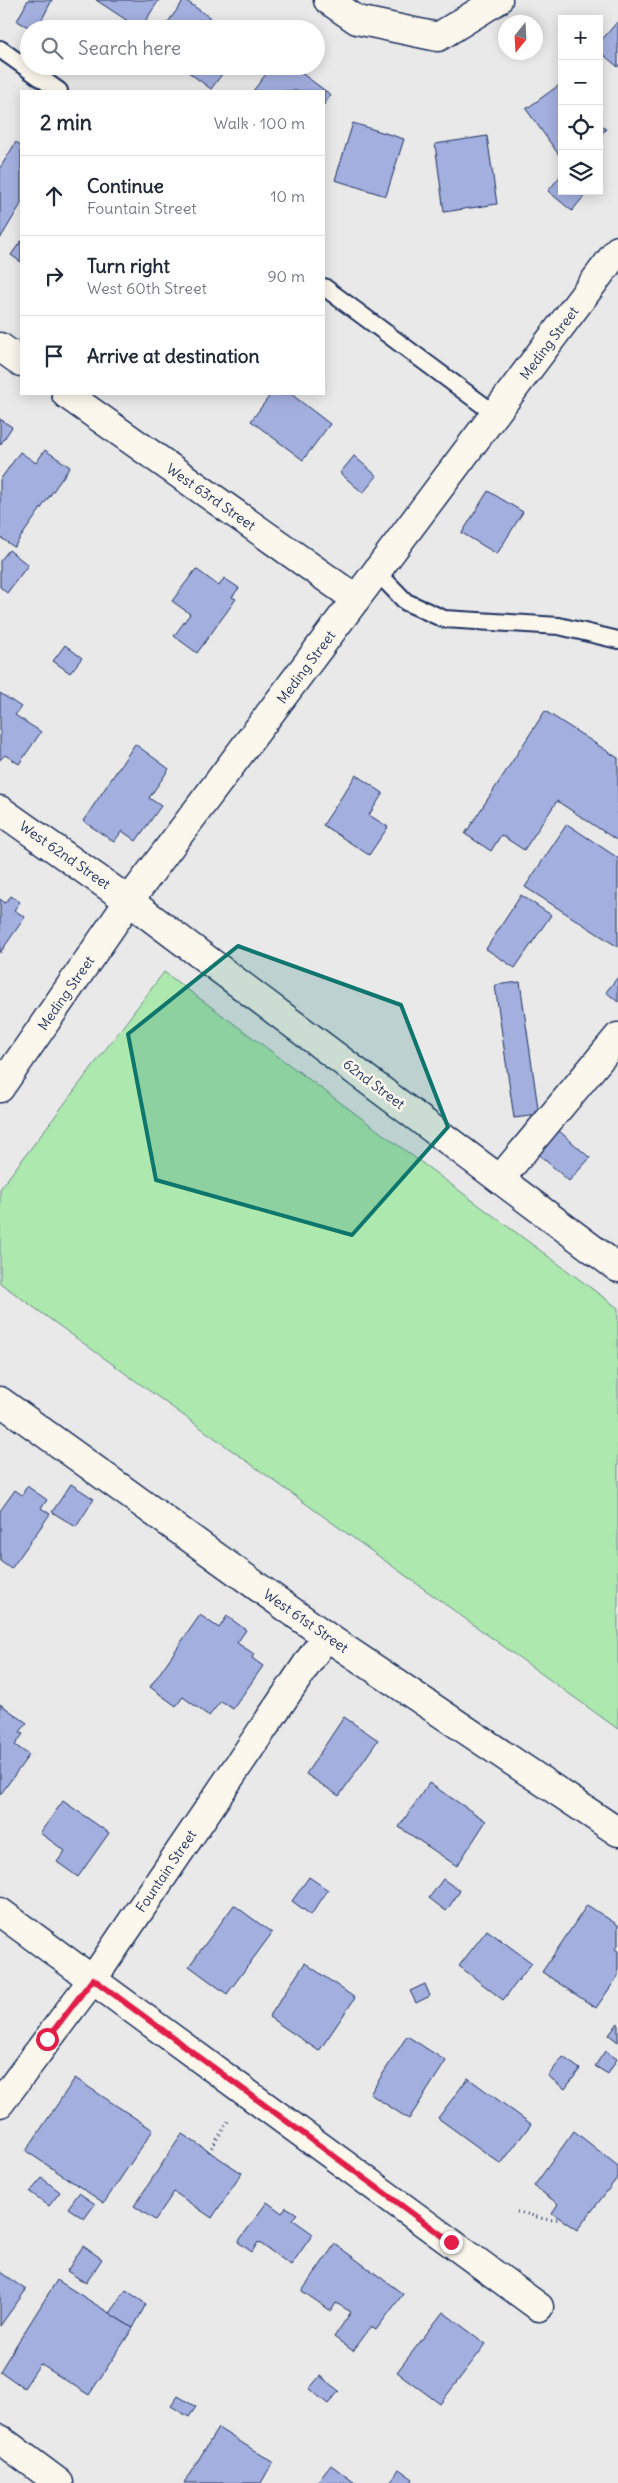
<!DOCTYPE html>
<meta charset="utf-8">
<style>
:root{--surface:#fff;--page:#f6f6f7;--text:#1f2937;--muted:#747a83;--line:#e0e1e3}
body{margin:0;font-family:Delius,sans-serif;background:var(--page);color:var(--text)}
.controls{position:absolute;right:15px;top:15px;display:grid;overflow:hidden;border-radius:0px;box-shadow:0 2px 12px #0003}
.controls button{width:45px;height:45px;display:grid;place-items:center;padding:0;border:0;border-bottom:1px solid var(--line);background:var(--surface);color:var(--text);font:25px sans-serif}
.compass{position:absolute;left:498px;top:15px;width:45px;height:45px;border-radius:50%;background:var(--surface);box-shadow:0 2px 12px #0003;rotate:198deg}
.stop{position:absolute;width:15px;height:15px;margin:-11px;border:4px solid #e11d48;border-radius:50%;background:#fff}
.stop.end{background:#e11d48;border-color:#fff;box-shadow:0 1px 5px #0008}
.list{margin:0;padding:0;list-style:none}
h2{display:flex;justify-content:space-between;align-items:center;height:65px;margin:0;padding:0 20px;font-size:21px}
h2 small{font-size:16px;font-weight:400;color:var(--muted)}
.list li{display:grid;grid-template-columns:32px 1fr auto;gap:15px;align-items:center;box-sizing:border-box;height:80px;padding:0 20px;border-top:1px solid var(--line)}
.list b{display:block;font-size:19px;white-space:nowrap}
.list p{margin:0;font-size:16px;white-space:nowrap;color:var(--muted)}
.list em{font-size:16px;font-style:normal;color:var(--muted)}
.icon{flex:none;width:28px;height:28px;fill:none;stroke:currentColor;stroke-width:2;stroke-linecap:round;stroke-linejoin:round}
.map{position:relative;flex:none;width:618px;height:2483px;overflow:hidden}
.search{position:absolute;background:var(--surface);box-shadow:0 2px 12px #0003;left:20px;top:20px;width:305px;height:55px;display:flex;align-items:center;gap:12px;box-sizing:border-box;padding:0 18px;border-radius:28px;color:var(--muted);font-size:19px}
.panel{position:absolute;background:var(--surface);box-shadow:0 2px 12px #0003;left:20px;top:90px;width:305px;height:305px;border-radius:0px}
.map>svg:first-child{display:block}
.green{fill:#ade8ae;stroke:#648c86}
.building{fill:#a3afdf;stroke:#1b2f5e}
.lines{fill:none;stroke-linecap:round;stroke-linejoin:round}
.service-casing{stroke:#1b2f5e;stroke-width:20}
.minor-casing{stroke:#1b2f5e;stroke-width:31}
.path{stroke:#1b2f5e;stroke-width:3;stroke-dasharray:1 4;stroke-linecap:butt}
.service{stroke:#fbf7ec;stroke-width:16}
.minor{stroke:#fbf7ec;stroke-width:28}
.route{stroke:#e11d48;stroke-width:6}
.marked{fill:#0f766e;fill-opacity:0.2;stroke:#0f766e;stroke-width:4;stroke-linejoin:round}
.labels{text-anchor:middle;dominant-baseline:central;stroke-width:5;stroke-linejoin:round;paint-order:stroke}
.street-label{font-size:14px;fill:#1b2f5e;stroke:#fbf7ec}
</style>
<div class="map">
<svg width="618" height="2483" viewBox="0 0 618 2483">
<rect width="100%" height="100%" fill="#e9e9e9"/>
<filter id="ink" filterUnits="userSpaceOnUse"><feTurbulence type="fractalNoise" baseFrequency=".02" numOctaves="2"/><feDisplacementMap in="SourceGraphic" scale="10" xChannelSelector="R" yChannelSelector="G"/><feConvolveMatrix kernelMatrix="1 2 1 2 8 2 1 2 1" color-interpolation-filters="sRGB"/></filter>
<g filter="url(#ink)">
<polygon class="green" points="164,972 618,1308 618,1729 0,1283 0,1189"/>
<g class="building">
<polygon points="28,0 52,0 37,29 32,29 17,21"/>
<polygon points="96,0 159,0 140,29"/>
<polygon points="184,0 185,0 226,29 163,29"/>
<polygon points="618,21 618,67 599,51 599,43"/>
<polygon points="180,66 228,66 211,89"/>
<polygon points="272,66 292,66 331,95 324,105 324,91 253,91"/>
<polygon points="562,83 562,159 526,109"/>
<polygon points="599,121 606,130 599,135"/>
<polygon points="353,123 404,139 386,196 335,180"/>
<polygon points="487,136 497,204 444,212 435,144"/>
<polygon points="16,142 21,146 21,204 0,239 0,168"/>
<polygon points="562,174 562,191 588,191 572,211 548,191"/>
<polygon points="21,241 21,262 11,255"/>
<polygon points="271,394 291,394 330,424 303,460 251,421"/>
<polygon points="0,419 12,427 0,445"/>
<polygon points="45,450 70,467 14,547 0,537 0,480 20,452 36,463"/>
<polygon points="354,456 377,476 363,493 340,473"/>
<polygon points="488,491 523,512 497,554 462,533"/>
<polygon points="9,550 28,565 7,593 0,587 0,561"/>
<polygon points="196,569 219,586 224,578 239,588 232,597 236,599 197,653 174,636 190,614 172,601"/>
<polygon points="65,645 82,658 70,673 53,661"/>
<polygon points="0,693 21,707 15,715 41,732 19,764 5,755 0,760"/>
<polygon points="545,711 618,758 618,841 557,801 524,850 501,835 491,851 465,834"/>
<polygon points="135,744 169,769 149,798 161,806 136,841 122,831 114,842 83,821"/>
<polygon points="356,775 383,793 369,815 388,827 369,855 323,825"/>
<polygon points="567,824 618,858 618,947 525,887"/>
<polygon points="521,895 551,915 515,968 486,949"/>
<polygon points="11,896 20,902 14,910 25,917 0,953 0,899 5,903"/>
<polygon points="618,977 618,1002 606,992"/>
<polygon points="520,982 539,1115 514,1118 495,985"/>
<polygon points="549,1122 590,1158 569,1181 528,1145"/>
<polygon points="71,1484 94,1499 76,1527 52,1512"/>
<polygon points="27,1486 47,1500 41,1508 50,1514 11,1569 0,1561 0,1511 15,1490 22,1495"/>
<polygon points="200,1615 219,1628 227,1616 246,1630 237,1643 254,1654 252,1658 263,1666 233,1709 221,1701 209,1716 183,1697 176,1706 150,1687"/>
<polygon points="0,1704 27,1723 20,1732 23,1734 15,1745 29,1755 0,1795"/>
<polygon points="344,1717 378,1740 339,1796 306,1774"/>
<polygon points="429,1783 486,1821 457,1866 399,1827"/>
<polygon points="63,1801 109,1833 78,1877 57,1862 65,1851 40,1833"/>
<polygon points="309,1877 328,1890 311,1915 292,1901"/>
<polygon points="443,1879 460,1891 446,1911 429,1898"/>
<polygon points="234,1905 272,1933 227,1994 189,1966"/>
<polygon points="587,1905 618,1925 618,1945 615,1949 618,1951 618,1976 596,2008 542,1972"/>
<polygon points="487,1930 532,1963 503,2000 459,1966"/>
<polygon points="305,1963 355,1998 319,2051 269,2017"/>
<polygon points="425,1984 430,1996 416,2003 410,1991"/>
<polygon points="618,2023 618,2042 609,2035"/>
<polygon points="407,2036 446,2061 409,2119 370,2094"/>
<polygon points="605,2051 617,2059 608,2074 595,2066"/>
<polygon points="563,2057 580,2069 565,2089 548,2076"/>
<polygon points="75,2078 153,2130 104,2203 26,2151"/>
<polygon points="468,2078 531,2124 501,2164 438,2118"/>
<polygon points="574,2131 618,2166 618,2177 577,2230 552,2213 558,2204 534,2186"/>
<polygon points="182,2134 242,2173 212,2218 174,2192 155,2220 134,2206"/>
<polygon points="42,2178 60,2192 49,2206 30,2192"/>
<polygon points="79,2193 95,2204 84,2219 68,2208"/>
<polygon points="267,2202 282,2213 286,2207 297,2214 292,2219 313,2234 291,2265 258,2242 252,2252 238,2242"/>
<polygon points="335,2244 403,2294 376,2330 371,2327 353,2351 334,2337 351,2312 336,2303 331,2311 302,2291"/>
<polygon points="83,2246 102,2259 86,2283 67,2271"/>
<polygon points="0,2272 26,2290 0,2326"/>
<polygon points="57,2280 133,2328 89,2395 40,2364 24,2388 0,2371"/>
<polygon points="126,2290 146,2304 133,2328 109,2313"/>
<polygon points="443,2312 486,2344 440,2404 397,2372"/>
<polygon points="320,2376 339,2391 328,2404 309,2389"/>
<polygon points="178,2396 196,2407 189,2417 171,2406"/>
<polygon points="218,2428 273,2462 261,2483 184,2483"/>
<polygon points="331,2465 355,2483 317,2483"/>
<polygon points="399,2469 413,2479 411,2483 390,2483"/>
</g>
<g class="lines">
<defs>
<g id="service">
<polyline points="0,49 59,91"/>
<polyline points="324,287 495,414"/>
<polyline points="377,572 406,602 444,619 559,626 618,640"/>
</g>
<g id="minor">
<polyline points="328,0 357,20 438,37 498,0"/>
<polyline points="0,347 21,362"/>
<polyline points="66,394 356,599"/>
<polyline points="0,810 129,901 618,1268"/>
<polyline points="0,1088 129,901 618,250"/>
<polyline points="500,1179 618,1037"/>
<polyline points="0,1401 326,1636 618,1832"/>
<polyline points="0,1912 539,2307"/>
<polyline points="0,2103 93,1979 326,1636"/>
<polyline points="0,2439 59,2483"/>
</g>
</defs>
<use href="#service" class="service-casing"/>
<use href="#minor" class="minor-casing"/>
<g class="path">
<polyline points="209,2152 229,2120"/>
<path d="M517,2212C531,2213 548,2224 560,2218"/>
</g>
<use href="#service" class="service"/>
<use href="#minor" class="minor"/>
</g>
</g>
<g class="lines" filter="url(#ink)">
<polyline class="route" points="47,2039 93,1979 451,2242"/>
</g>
<path class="marked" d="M238,946L401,1005L448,1127L352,1235L156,1180L128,1034Z"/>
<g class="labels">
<g class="street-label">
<text transform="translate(549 343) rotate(-53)">Meding Street</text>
<text transform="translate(211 497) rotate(35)">West 63rd Street</text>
<text transform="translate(306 667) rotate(-53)">Meding Street</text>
<text transform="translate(65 855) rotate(35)">West 62nd Street</text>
<text transform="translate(66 993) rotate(-55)">Meding Street</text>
<text transform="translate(374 1084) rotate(37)">62nd Street</text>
<text transform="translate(306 1621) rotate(35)">West 61st Street</text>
<text transform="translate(166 1871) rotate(-56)">Fountain Street</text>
</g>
</g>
</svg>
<div class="controls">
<button>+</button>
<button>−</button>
<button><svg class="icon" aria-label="locate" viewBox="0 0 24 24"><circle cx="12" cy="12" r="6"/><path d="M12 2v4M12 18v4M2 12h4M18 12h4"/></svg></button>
<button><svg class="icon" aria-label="layers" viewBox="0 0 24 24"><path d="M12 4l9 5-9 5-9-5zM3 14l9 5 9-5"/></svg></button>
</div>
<svg class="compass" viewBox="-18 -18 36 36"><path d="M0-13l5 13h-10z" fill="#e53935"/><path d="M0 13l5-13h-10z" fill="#747a83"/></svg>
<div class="stop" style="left:47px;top:2039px"></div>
<div class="stop end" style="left:451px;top:2242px"></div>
<div class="search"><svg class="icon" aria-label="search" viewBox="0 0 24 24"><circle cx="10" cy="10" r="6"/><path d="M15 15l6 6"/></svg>Search here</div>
<section class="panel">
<h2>2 min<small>Walk · 100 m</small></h2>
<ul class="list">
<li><svg class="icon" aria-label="ahead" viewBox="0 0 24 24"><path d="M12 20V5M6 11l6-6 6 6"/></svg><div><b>Continue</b><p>Fountain Street</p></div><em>10 m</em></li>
<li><svg class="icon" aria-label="right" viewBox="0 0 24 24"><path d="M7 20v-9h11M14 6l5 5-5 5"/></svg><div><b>Turn right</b><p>West 60th Street</p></div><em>90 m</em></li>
<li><svg class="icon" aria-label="arrive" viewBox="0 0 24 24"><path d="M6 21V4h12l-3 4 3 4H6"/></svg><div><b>Arrive at destination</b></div></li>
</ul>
</section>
</div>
